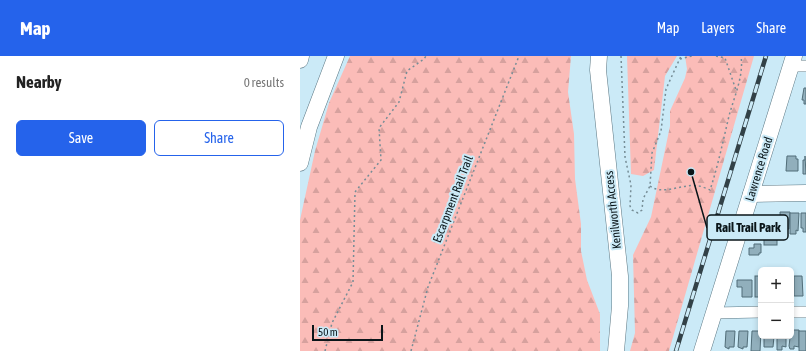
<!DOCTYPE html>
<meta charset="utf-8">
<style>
:root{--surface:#fff;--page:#f2f2f2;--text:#222;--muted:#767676;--line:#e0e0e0;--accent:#2563eb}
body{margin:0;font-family:"Asap Condensed",sans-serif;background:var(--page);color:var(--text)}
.controls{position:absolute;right:12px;bottom:12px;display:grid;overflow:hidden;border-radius:6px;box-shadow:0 2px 6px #0003}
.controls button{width:36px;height:36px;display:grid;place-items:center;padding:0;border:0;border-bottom:1px solid var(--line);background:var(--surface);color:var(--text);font:20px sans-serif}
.scale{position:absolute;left:12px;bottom:10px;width:71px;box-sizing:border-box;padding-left:4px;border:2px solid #0a1519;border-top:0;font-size:11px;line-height:14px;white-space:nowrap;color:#0a1519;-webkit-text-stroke:3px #cbeaf7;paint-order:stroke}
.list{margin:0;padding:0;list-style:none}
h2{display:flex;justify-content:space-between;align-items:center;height:52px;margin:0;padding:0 16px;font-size:17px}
h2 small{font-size:13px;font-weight:400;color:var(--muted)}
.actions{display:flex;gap:8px;padding:12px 16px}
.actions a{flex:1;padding:9px 0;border:1px solid var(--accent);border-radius:6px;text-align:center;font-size:14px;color:var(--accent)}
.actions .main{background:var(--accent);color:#fff}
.map{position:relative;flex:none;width:506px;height:295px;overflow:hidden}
header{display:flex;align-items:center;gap:24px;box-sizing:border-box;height:56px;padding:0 20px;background:var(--accent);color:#fff}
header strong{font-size:19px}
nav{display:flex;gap:22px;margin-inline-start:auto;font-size:14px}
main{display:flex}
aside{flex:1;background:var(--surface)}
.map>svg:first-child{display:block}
.forest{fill:url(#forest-firs)}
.building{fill:#91afbc;stroke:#516d78}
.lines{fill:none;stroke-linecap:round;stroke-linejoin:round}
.street-casing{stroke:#5c7884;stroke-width:12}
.secondary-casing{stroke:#5c7884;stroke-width:17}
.path{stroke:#768d96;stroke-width:1.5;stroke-dasharray:2 3;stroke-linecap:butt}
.street{stroke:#fff;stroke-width:11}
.secondary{stroke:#fff;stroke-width:16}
.rail-casing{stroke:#324147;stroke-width:4.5}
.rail{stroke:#cbeaf7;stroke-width:3;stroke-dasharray:9;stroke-linecap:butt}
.labels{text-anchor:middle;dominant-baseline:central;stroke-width:4;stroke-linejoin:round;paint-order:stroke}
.street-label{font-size:12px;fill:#0a1519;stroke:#cbeaf7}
.leader{fill:none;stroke:#0a1519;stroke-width:1.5}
.callout-dot{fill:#0a1519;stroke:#cbeaf7;stroke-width:1.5}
.callout{fill:#cbeaf7;stroke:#0a1519;stroke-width:1.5}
.callout-label{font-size:13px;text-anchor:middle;font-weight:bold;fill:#0a1519}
</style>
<header>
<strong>Map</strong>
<nav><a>Map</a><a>Layers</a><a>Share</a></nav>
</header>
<main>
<aside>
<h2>Nearby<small>0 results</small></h2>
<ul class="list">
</ul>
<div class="actions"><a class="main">Save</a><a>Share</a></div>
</aside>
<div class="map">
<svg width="506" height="295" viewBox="0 0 506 295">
<defs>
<pattern id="forest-firs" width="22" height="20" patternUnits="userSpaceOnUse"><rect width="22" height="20" fill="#fbbcb8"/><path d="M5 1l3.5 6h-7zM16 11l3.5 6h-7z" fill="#d6a19e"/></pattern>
</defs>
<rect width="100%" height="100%" fill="#cbeaf7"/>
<g class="forest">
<polygon points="50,0 271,0 268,36 274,78 275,123 281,168 281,195 287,224 300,258 300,295 0,295 0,164 15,95 29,47"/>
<polygon points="327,0 377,0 365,20 354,114 343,120 331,118"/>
<polygon points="385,0 454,0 369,295 330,295 335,277 333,199 351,161 370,70 370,55 385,22 387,13"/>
</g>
<g class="building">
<polygon points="504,32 506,32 506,48 504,48 504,44 502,44"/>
<polygon points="487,100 496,100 496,103 498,103 498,115 486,115"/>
<polygon points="505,100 506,118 503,118 503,104 505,104"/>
<polygon points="480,156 490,156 489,173 487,173 487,181 481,181"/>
<polygon points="490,157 499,157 498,175 496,174 496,178 490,178"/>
<polygon points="501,157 506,157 506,176 503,176 503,172 501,172"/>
<rect x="464" y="169" width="13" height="20"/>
<polygon points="454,188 461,188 461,197 459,197 459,199 449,199 449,192 454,192"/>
<rect x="455" y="220" width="6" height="21"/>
<polygon points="494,220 502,220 503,240 494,240"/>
<polygon points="437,224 452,224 452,241 442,241 442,231 437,231"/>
<polygon points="491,274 499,274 499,291 494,290 494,293 490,293 489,290"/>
<polygon points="426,275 435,275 434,291 429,291 429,293 425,291"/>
<polygon points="439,275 448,275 447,291 443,291 443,293 438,291"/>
<polygon points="452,275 461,275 460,295 451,295"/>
<rect x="499" y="275" width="7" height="20"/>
<polygon points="464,280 474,280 473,291 464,291"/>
<polygon points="477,280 486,280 486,291 482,290 482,294 477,294"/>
</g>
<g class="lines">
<defs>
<g id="street">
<polyline points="491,10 506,10"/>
<polyline points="491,256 506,256"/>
<polyline points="414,257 461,256"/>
</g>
<g id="secondary">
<polyline points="299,0 298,14 320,220 320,250 316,295"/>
<polyline points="0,4 1,0"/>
<polyline points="0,107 9,71 36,0"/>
<polyline points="451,138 506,137"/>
<polyline points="402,295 494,0"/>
</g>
</defs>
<use href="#street" class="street-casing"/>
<use href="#secondary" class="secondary-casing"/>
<g class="path">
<polyline points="321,0 325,101 331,129 330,150 332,154 338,157 342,154 343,143 350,130 352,97 361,75 366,33 381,0"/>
<polyline points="416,0 425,2 436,34"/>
<polyline points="380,3 392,0"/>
<path d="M350,130C363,140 383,127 398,130C402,130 407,133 410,134C418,110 423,85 429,60C434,41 444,20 441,0"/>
<polyline points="25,295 32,267 53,226 55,136 81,104 79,72 99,46 107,15 124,3 126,0"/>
<polyline points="111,295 128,231 219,0"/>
</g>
<use href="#street" class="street"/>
<use href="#secondary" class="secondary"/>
<defs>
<polyline id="rail" points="376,295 466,0"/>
</defs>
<use href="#rail" class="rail-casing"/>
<use href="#rail" class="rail"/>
</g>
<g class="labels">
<g class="street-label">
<text transform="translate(459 113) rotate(-73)">Lawrence Road</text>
<text transform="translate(153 143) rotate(-69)">Escarpment Rail Trail</text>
<text transform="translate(313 154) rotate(-96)">Kenilworth Access</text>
</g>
</g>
<path class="leader" d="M391 116L407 172"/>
<circle class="callout-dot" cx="391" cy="116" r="4"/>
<rect class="callout" x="407" y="159" width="81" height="25" rx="4"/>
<g class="callout-label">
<text x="448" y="176">Rail Trail Park</text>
</g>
</svg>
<div class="controls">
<button>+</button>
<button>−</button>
</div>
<div class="scale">50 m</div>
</div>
</main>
